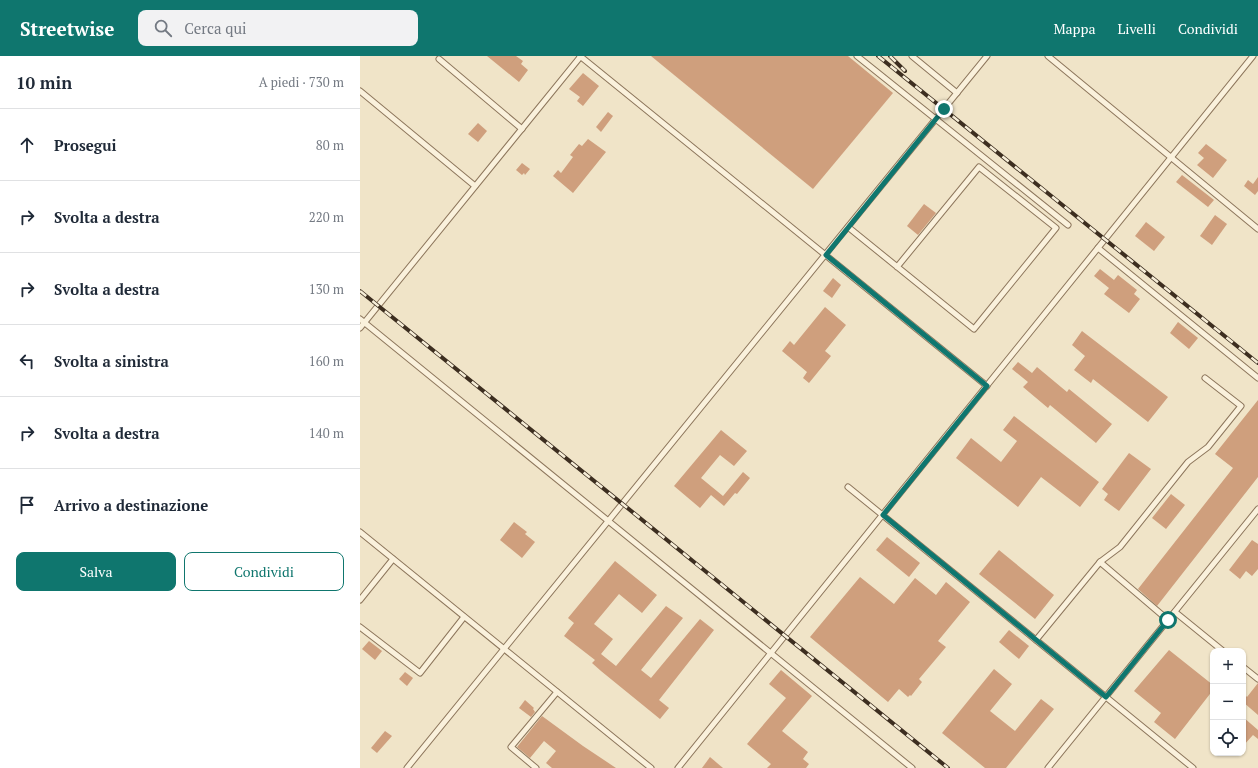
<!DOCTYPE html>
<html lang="it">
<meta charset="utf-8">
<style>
:root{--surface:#fff;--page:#f2f2f3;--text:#1f2937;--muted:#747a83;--line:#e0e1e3;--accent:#0f766e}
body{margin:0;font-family:"PT Serif",serif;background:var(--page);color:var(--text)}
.controls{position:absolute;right:12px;bottom:12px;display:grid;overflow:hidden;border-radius:8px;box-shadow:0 1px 3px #0004}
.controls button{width:36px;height:36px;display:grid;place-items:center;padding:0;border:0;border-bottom:1px solid var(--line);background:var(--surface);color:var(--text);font:20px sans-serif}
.stop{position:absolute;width:12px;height:12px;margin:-9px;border:3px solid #0f766e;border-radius:50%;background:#fff}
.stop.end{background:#0f766e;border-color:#fff;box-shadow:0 1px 4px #0008}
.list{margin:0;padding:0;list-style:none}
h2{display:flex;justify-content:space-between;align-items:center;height:52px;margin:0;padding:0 16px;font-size:17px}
h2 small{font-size:13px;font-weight:400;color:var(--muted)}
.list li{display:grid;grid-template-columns:26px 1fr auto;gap:12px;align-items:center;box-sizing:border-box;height:72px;padding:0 16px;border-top:1px solid var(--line)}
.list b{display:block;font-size:15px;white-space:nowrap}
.list em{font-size:13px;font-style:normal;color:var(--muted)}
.actions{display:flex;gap:8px;padding:12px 16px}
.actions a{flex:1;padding:9px 0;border:1px solid var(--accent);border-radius:8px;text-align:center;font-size:14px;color:var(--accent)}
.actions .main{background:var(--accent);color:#fff}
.icon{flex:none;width:22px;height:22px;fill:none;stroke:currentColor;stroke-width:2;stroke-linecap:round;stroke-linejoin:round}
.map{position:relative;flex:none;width:898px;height:712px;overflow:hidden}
header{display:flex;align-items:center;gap:24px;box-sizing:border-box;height:56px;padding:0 20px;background:var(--accent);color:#fff}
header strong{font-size:19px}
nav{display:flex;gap:22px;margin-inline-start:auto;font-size:14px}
.search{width:280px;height:36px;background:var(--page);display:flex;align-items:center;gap:10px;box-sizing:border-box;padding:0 14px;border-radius:8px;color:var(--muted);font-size:15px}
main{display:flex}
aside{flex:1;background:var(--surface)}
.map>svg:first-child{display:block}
.building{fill:#cf9f7d}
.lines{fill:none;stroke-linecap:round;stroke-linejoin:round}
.lane-casing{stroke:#8d765c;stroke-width:7}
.lane{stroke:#faf1dc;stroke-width:5}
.rail-casing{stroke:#3d2e20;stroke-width:4}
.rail{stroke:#f7eed8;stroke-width:2.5;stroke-dasharray:8;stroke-linecap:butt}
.route{stroke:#0f766e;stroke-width:5}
</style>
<header>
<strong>Streetwise</strong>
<div class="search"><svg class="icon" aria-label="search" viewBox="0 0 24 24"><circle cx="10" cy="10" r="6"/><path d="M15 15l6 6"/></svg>Cerca qui</div>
<nav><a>Mappa</a><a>Livelli</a><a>Condividi</a></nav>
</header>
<main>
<aside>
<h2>10 min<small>A piedi · 730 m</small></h2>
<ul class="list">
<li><svg class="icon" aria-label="ahead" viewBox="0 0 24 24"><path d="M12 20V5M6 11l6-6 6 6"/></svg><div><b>Prosegui</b></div><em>80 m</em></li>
<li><svg class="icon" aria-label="right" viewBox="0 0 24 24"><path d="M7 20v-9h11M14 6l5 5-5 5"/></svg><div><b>Svolta a destra</b></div><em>220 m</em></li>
<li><svg class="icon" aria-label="right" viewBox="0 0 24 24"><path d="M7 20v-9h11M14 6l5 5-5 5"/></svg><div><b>Svolta a destra</b></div><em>130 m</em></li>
<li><svg class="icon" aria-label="left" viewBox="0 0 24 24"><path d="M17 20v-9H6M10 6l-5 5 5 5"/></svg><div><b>Svolta a sinistra</b></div><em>160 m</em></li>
<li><svg class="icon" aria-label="right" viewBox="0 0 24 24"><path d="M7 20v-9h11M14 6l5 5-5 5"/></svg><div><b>Svolta a destra</b></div><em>140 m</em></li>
<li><svg class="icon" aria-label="arrive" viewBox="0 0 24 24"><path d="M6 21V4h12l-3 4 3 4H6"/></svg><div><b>Arrivo a destinazione</b></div></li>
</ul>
<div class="actions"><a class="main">Salva</a><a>Condividi</a></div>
</aside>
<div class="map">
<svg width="898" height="712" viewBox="0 0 898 712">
<rect width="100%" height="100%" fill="#f0e4c8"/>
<g class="building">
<polygon points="127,0 156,0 163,5 161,8 168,14 159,26"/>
<polygon points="291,0 488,0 533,37 453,133"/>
<polygon points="223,17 239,30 223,50 217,45 220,41 209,33"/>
<polygon points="248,56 253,60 241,76 236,71"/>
<polygon points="118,67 127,75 118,86 108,78"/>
<polygon points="228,83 246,96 213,137 193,120 198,114 201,117 213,101 210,99 219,88 222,90"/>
<polygon points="846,88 867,104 853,122 837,109 844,102 838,97"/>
<polygon points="162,107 170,113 165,119 164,117 162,119 156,114"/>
<polygon points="822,119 854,144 848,151 816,126"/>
<polygon points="898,121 898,135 895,139 884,130 888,124 893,128"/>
<polygon points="564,148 576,157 558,179 547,170"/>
<polygon points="855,159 867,168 852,189 840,180"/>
<polygon points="786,166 805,181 794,195 775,180"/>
<polygon points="740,213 754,224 758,219 777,234 774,238 780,243 769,257 744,238 749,232 734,220"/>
<polygon points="473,222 481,229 472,242 463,235"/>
<polygon points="465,251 486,269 465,295 471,300 449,327 443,322 447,316 422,295 430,285 434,289"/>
<polygon points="818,266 838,282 829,293 810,277"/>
<polygon points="722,275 808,341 788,366 733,323 731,327 714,314 725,300 712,289"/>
<polygon points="658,306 672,317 677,311 707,336 709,333 752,368 736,387 690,349 688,352 663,331 668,326 652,313"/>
<polygon points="898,344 898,421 797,550 778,533 873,412 855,398"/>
<polygon points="654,360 739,426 720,451 681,421 658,451 596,402 611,382 641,406 657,385 643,374"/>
<polygon points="361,374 387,395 374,410 360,399 341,422 363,440 383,416 390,422 377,438 375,437 364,450 351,439 340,452 314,430"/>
<polygon points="769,397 791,413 759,455 744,444 748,438 742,433"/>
<polygon points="811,438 825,449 806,473 792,462"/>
<polygon points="154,466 167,476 165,478 175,486 162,502 140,484"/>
<polygon points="527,481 560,507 549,521 516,494"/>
<polygon points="892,484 898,488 898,513 892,520 886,515 880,523 869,514"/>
<polygon points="639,494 694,539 675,563 619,518"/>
<polygon points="255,505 297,539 282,557 259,538 234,568 253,583 241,598 256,610 306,550 323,562 281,614 291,622 340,563 354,574 299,644 309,652 300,663 241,615 232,607 235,604 204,580 214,567 208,562"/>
<polygon points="500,521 534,548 555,522 576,539 586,526 610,546 578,585 586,591 559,623 562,626 551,640 550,639 548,641 539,633 528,646 450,581"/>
<polygon points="649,574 669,590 659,603 639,586"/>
<polygon points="9,585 22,595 15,604 2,593"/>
<polygon points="809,594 853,629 853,634 815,683 794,666 801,657 774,635"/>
<polygon points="634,613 652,628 630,655 655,675 681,643 694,653 646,712 625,712 582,677"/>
<polygon points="421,614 452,640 422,675 448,696 443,703 449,708 446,712 407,712 411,708 387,688 426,642 409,628"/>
<polygon points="45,616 53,622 47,630 39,623"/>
<polygon points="898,627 898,659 883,646 883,637 887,641"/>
<polygon points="165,644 174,652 173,653 175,656 171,661 159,652"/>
<polygon points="182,660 223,690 256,712 192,712 186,707 196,695 184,685 170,702 157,691"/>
<polygon points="883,661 898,674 898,683 893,679 883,690"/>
<polygon points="25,675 32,680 17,697 11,692"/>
<polygon points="350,701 363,712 342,712"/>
</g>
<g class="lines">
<defs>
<g id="lane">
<polyline points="220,0 627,330"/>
<polyline points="497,0 708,169"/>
<polyline points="552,0 597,37"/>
<polyline points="688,0 898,173"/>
<polyline points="79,3 162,73"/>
<polyline points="0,35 115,130"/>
<polyline points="488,171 614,273 696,172 619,111 537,211"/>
<polyline points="738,192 898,322"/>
<polyline points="0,263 552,712"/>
<polyline points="0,272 221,0"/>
<polyline points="488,431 676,584"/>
<polyline points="0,476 291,712"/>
<polyline points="740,506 760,491 828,406 848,391 881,350 845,322"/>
<polyline points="0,544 33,503"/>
<polyline points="815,556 863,595"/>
<polyline points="808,564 740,506 676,584 833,712"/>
<polyline points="0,571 60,617 104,561"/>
<polyline points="883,611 898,623"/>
<polyline points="47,712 627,0"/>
<polyline points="176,712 151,691 197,636"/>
<polyline points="318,712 893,0"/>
<polyline points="688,712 898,453"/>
</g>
</defs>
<use href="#lane" class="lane-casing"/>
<use href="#lane" class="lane"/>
<defs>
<g id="rail">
<polyline points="518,0 898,307"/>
<polyline points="530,0 545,15"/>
<polyline points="0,235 588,712"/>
</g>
</defs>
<use href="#rail" class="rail-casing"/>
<use href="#rail" class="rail"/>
</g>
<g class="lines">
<polyline class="route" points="584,53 466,199 627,330 523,459 746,641 808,564"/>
</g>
</svg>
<div class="controls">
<button>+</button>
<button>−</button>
<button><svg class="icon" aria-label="locate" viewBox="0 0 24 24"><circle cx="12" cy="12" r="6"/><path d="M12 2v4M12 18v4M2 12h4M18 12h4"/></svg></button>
</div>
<div class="stop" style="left:808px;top:564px"></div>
<div class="stop end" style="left:584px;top:53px"></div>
</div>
</main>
